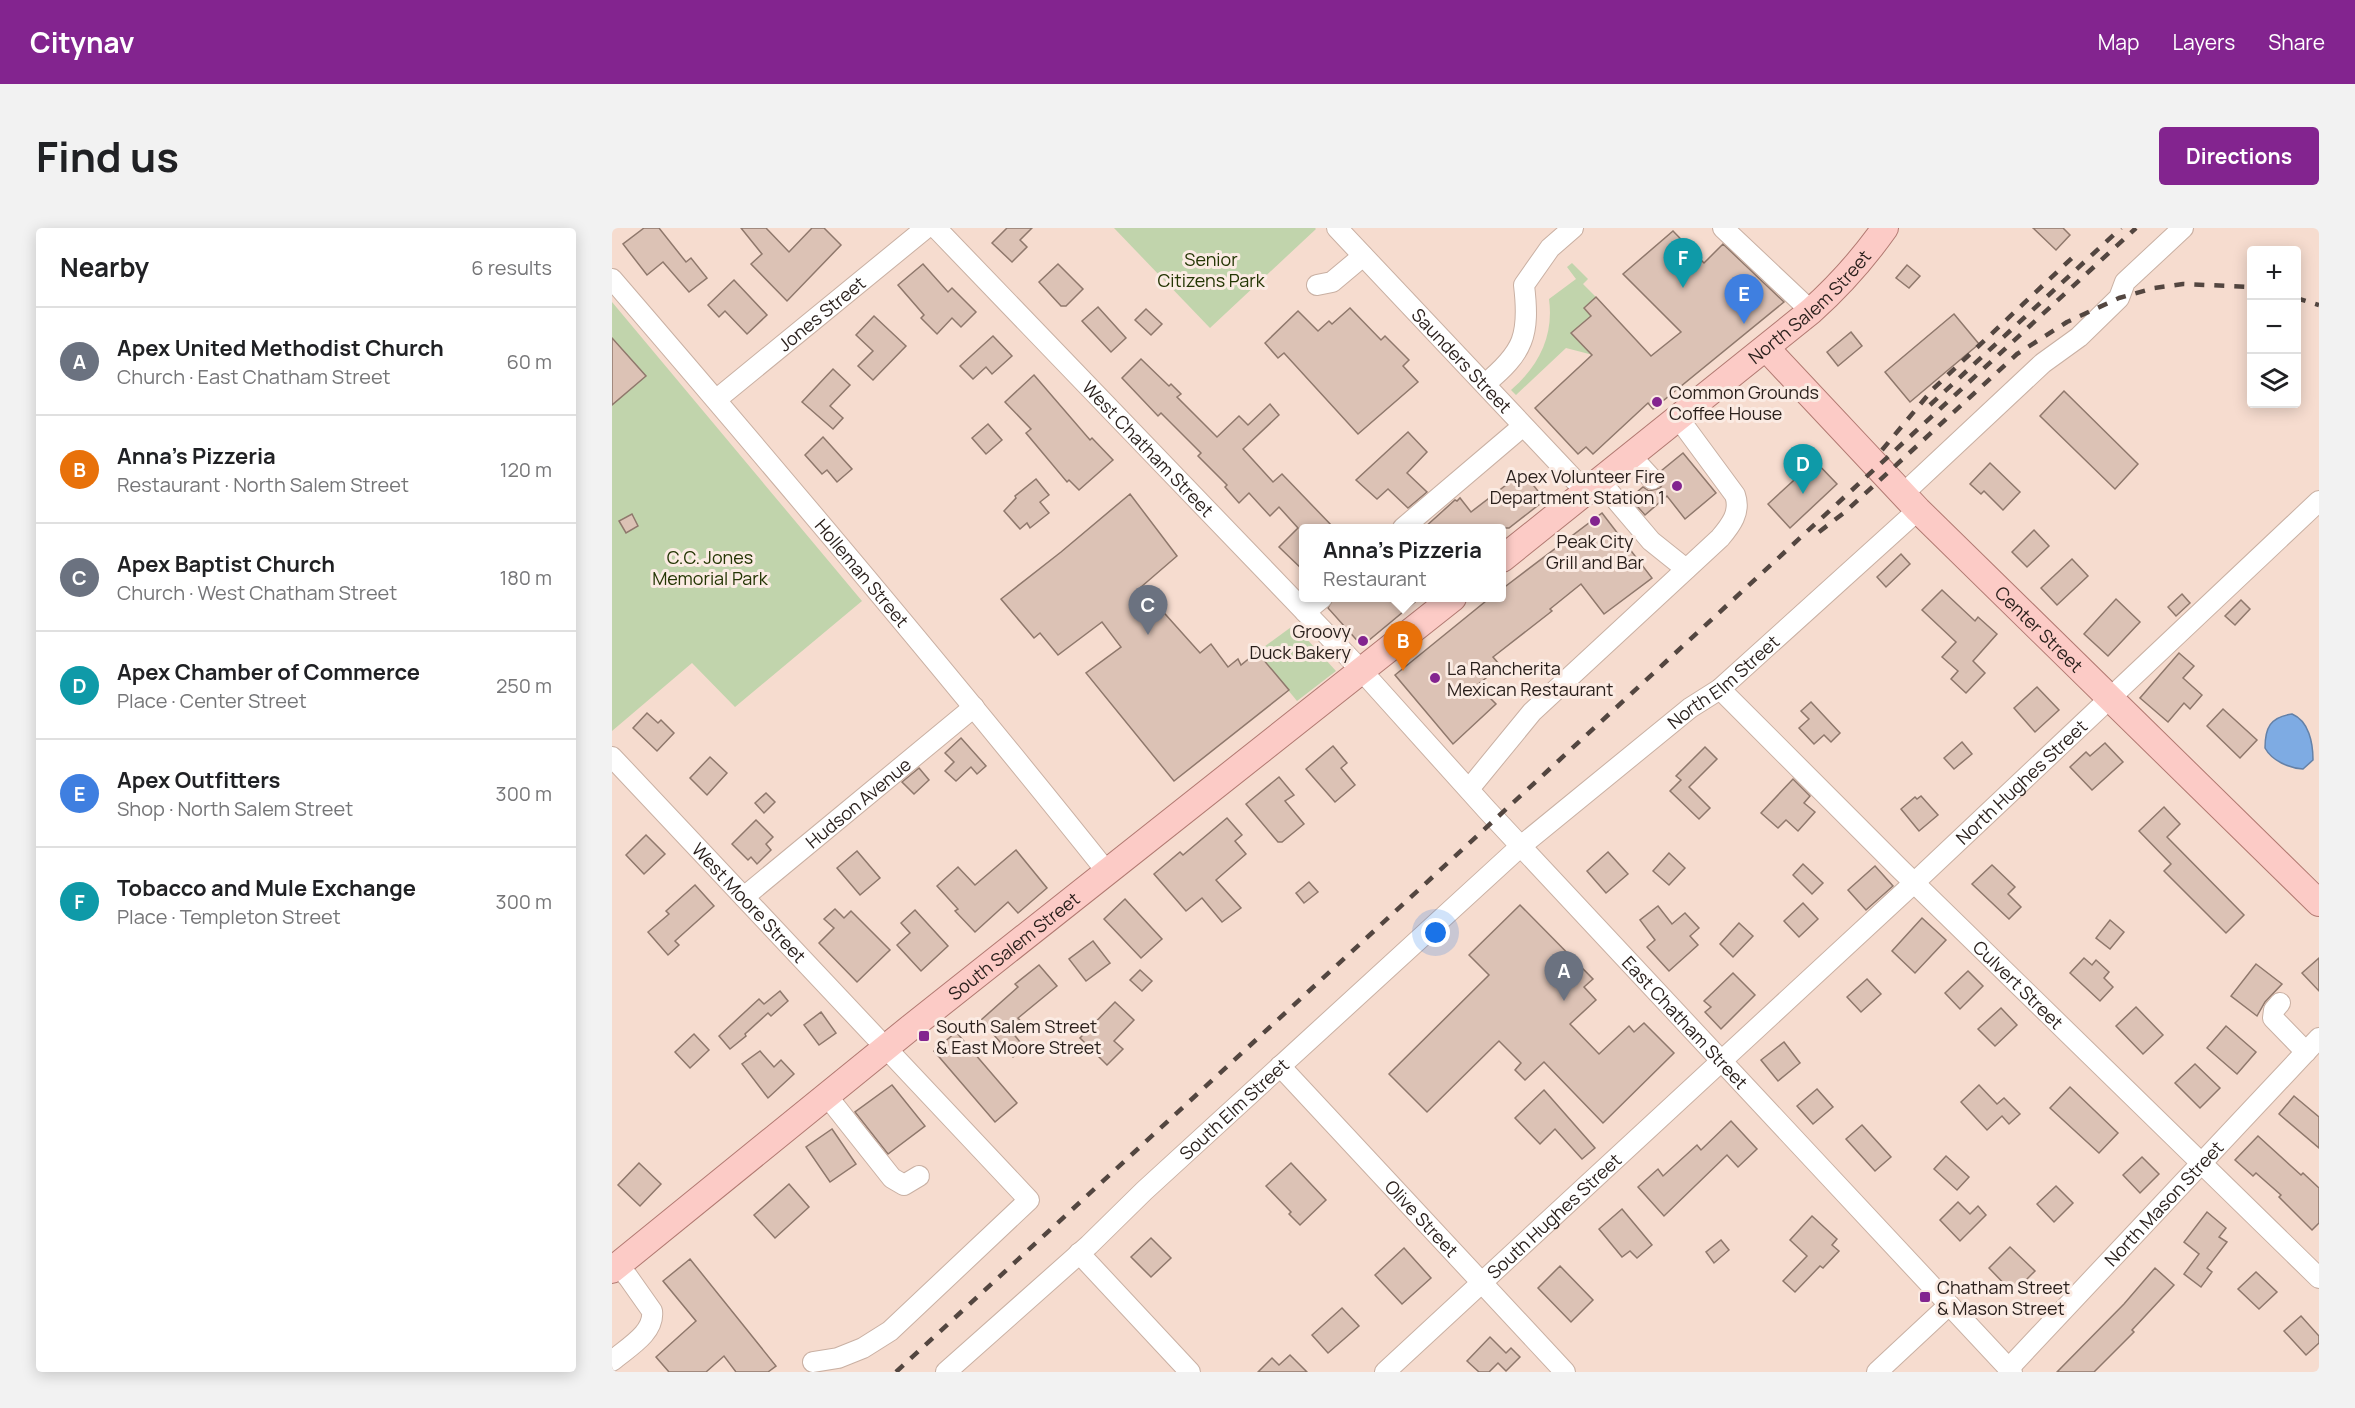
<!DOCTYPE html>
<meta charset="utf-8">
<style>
:root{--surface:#fff;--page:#f2f2f2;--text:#202124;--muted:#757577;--line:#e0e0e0;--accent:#83248f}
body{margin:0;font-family:Manrope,sans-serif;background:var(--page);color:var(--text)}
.controls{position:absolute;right:18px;top:18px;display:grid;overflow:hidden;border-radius:6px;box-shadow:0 3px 15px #0003}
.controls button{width:54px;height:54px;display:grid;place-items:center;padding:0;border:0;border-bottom:2px solid var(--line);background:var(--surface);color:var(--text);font:30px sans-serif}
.you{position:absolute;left:824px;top:705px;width:21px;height:21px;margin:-15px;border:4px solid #fff;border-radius:50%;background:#1a73e8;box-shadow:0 0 0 9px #1a73e833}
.badge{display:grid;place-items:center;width:39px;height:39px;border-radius:50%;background:var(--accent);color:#fff;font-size:20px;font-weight:700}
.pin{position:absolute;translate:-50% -50px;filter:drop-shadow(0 2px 3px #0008)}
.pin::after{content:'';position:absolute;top:32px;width:21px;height:18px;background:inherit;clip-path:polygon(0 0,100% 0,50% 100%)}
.popup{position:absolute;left:687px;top:296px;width:207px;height:78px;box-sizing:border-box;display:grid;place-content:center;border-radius:6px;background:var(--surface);filter:drop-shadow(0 2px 4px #0005);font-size:20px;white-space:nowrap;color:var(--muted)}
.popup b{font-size:22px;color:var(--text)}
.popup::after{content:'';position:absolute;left:50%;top:100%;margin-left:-12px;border:12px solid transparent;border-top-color:var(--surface)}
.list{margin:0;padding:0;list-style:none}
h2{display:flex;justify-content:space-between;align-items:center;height:78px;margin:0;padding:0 24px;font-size:26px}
h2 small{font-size:20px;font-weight:400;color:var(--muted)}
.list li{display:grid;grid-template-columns:39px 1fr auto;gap:18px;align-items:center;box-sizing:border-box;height:108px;padding:0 24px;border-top:2px solid var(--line)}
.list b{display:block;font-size:22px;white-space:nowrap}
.list p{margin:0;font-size:20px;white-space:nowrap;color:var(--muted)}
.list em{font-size:20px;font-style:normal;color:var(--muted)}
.icon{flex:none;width:33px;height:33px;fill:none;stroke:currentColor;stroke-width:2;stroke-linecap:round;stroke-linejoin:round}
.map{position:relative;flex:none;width:1707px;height:1144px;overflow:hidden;border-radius:6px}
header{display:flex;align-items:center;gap:36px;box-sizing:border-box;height:84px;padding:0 30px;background:var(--accent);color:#fff}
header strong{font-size:28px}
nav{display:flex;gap:33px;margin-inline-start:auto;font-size:21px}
.intro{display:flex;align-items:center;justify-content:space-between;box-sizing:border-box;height:144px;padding:0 36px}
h1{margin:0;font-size:42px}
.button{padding:15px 27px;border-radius:6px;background:var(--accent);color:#fff;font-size:21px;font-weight:700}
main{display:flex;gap:36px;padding:0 36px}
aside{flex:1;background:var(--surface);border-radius:6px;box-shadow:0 3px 15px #0003}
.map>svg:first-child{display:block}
.green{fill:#c1d4ac}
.water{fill:#7eabe3;stroke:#6481a7;stroke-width:1.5}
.building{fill:#dcc2b5;stroke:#8f786c;stroke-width:1.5}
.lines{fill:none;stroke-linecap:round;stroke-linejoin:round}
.minor-casing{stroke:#c9b0a3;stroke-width:22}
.major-casing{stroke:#b17971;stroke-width:28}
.minor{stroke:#fff;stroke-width:20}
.major{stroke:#fccbc6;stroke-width:26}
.rail{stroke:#534640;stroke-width:4.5;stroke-dasharray:10 10;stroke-linecap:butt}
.poi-dot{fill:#83248f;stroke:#fbebe3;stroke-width:2}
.labels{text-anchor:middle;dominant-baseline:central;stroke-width:6;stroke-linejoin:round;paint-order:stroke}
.park-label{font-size:18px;fill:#243604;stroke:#fbebe3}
.street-label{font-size:18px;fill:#291f1b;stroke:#fbebe3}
.poi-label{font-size:18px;fill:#291f1b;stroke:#fbebe3;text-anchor:start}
</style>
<header>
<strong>Citynav</strong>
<nav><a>Map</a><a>Layers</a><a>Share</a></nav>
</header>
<div class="intro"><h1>Find us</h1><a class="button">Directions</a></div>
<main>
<aside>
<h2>Nearby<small>6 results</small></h2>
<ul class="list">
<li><span class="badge" style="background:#6b7280">A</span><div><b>Apex United Methodist Church</b><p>Church · East Chatham Street</p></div><em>60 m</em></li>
<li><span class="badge" style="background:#e8710a">B</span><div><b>Anna's Pizzeria</b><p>Restaurant · North Salem Street</p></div><em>120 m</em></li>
<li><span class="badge" style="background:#6b7280">C</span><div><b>Apex Baptist Church</b><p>Church · West Chatham Street</p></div><em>180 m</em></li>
<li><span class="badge" style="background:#0f9aa8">D</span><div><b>Apex Chamber of Commerce</b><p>Place · Center Street</p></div><em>250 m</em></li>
<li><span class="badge" style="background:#3f7fe0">E</span><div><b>Apex Outfitters</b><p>Shop · North Salem Street</p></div><em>300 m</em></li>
<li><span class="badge" style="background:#0f9aa8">F</span><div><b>Tobacco and Mule Exchange</b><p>Place · Templeton Street</p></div><em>300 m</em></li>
</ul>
</aside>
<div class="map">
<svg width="1707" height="1144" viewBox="0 0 1707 1144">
<rect width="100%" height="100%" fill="#f6dccf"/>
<g class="green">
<polygon points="502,0 703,0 704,1 598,100"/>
<path d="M960,35L976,51L971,56L984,69L972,81L991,101L983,108L971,95L959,105L971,118L978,112L981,127L954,120L904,167L899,162C927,138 942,108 937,71L964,51L955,39Z"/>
<polygon points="0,74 250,373 123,479 80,435 0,503"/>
<polygon points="682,397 724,443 685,473 645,424"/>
</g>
<path class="water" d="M1680,486C1697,493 1701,515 1701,532L1691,541C1677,540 1660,533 1653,520C1653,500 1658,489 1680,486Z"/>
<g class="building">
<polygon points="32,0 47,0 74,34 79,30 95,50 77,64 51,34 35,47 11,16"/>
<polygon points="129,0 154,0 177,24 200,0 212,0 229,17 175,73 139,36 150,26"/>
<polygon points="395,0 420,0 408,12 415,19 400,34 380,15"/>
<polygon points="1421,0 1451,0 1458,7 1444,22"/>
<polygon points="1061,3 1092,35 1111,16 1172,74 1041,181 1036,175 981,226 974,219 966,226 923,180 980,127 959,105 979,88 972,80 984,69 1039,128 1069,104 1011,46"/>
<polygon points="311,36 336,64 340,60 364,84 349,99 340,90 325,106 309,90 312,87 286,57"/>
<polygon points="446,36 471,61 454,78 449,78 427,54"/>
<polygon points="1295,37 1308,48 1297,60 1284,50"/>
<polygon points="122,52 155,87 135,106 113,83 107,89 96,77"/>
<polygon points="486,79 514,110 499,124 470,93"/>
<polygon points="738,80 769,112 773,108 797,132 791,138 806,154 746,206 672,125 666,130 653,115 686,83 706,103 717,93 720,96"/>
<polygon points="534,81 550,96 539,107 523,92"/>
<polygon points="1342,86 1367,116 1298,174 1273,144"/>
<polygon points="262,88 294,118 261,152 246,138 261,123 244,107"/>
<polygon points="1239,104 1250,118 1226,138 1215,124"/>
<polygon points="381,108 400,128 380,146 374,139 361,151 348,138"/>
<polygon points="0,110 34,148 0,177"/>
<polygon points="529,131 557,158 559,156 569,166 565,169 605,209 627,188 636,197 658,176 667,187 631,221 661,254 670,246 722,300 692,300 692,343 667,319 686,300 667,279 658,288 637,265 627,275 613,259 615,257 586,228 589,225 549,185 546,188 510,150"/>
<polygon points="221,141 238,157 218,178 231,190 221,201 190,174"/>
<polygon points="422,147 478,212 480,210 501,232 467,262 457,252 455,254 414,205 419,201 393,174"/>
<polygon points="1452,163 1526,236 1503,261 1428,188"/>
<polygon points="376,196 390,212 374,226 360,210"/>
<polygon points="796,204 815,224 795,245 815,264 796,280 776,261 765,271 744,252"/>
<polygon points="211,209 240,241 225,254 215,242 210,246 193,227"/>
<polygon points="1071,225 1104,265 1073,291 1055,268 1033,287 1018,270 1031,259 1037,263 1048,260 1052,254 1049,243"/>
<polygon points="1203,233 1225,256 1178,300 1156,276"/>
<polygon points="1378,235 1408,264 1391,282 1372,263 1369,266 1358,256"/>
<polygon points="911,244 933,272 897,300 812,300 843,272 845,273 848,270 859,284"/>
<polygon points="424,251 437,267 428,274 437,285 418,300 415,295 408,301 392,283 404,270 403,268"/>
<polygon points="518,266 565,328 529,359 588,425 599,416 616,439 626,431 629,437 645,424 677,462 562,553 474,445 509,419 490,394 446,427 428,405 422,410 389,371 449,324"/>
<polygon points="990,285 1040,350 992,386 969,356 938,381 940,383 881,429 887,436 872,448 874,450 865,457 884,476 841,516 783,447 879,369 890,369 890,361"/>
<polygon points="20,286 26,298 14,305 7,293"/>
<polygon points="1422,302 1437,318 1415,339 1400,324"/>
<polygon points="1289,326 1298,336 1274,359 1265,349"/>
<polygon points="1460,331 1476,348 1445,377 1429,360"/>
<polygon points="1330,362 1363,393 1366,389 1385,406 1361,433 1373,445 1354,465 1339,451 1346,443 1330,429 1344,414 1310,382"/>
<polygon points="1570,366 1578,375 1564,388 1556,379"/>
<polygon points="722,369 809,369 750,418 716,380"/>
<polygon points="1504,371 1528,394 1496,428 1472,406"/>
<polygon points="1629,372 1638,381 1623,397 1613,388"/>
<polygon points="1567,425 1582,438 1571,450 1590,467 1578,481 1572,475 1556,494 1528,470"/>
<polygon points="1425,459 1447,482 1423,504 1402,480"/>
<polygon points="1199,474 1228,505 1219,514 1212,507 1202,516 1187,500 1197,491 1189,483"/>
<polygon points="1611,481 1645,512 1628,530 1595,498"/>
<polygon points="35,485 46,495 49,492 62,505 45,523 21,500"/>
<polygon points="349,510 374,538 365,546 359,539 344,553 333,543 342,534 333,525"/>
<polygon points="1350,514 1360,526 1342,541 1332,530"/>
<polygon points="1493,515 1511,534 1480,562 1458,539 1474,524 1478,528"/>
<polygon points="721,518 735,535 729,540 743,557 723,574 694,541"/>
<polygon points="1093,519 1105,531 1077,559 1098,580 1087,591 1058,563 1069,552 1064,548"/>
<polygon points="98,529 115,545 95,567 78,550"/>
<polygon points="307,540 317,552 302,566 290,554"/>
<polygon points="667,549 682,567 673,573 692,596 670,614 666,614 634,576"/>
<polygon points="1181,551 1198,568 1192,575 1203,584 1186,603 1174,592 1166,600 1149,585"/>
<polygon points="154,565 163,574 152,585 143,575"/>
<polygon points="1309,568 1326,587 1307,603 1289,581 1303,569 1305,571"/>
<polygon points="1552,579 1568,596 1555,609 1632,687 1614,705 1552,643 1559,636 1527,603"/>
<polygon points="615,590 630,607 623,613 634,626 604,652 629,680 610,694 590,670 574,683 542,646 568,624 571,627"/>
<polygon points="144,592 161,609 154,616 159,622 145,636 139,629 136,632 120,616"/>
<polygon points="34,607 53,626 32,646 14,627"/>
<polygon points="404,622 435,660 406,685 396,674 363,704 343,683 346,681 325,658 346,639 363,657"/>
<polygon points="245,623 268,650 248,667 225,640"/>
<polygon points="996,624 1016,646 994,665 975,643"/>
<polygon points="1057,625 1073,640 1057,657 1041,643"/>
<polygon points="1191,636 1211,655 1200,666 1181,647"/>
<polygon points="1380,637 1403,659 1396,666 1409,679 1397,691 1360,656"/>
<polygon points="1263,638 1281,658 1254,682 1236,662"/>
<polygon points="697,654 706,664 692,675 684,665"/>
<polygon points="83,657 102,678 63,713 67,717 56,727 36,704 57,686 54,683"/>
<polygon points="513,671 550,711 529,730 492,691"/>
<polygon points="1191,675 1206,691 1187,709 1172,693"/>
<polygon points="908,677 981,751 972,759 984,772 958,796 987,826 1017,798 1022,804 1032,795 1062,825 991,895 932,834 913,852 903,842 909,835 887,813 815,884 777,846 877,747 857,727"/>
<polygon points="1046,678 1060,696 1073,685 1087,700 1078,708 1086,717 1057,743 1035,719 1043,712 1028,692"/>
<polygon points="223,681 232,690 239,683 278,722 245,754 207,715 222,700 212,691"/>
<polygon points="303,682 336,718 309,743 285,717 298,705 289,695"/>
<polygon points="1310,690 1334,712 1303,745 1280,723"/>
<polygon points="1498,692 1512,704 1498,721 1484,710"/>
<polygon points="1127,695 1141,708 1121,729 1108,716"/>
<polygon points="481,713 498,735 474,753 457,731"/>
<polygon points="1472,730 1480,737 1484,732 1497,744 1492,750 1501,759 1488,773 1458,745"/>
<polygon points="1707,730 1707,763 1690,745"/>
<polygon points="1644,736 1670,756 1653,774 1645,788 1619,768"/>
<polygon points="427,737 445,758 406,790 410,795 400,804 412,819 401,829 369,792 406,759 403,756"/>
<polygon points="528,742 540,753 530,763 518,752"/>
<polygon points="1356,743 1371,758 1348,781 1333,765"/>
<polygon points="1121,745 1143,767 1109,801 1093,784 1099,779 1092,773"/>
<polygon points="1255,751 1269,766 1249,784 1235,769"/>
<polygon points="168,763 176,773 159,788 156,785 133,806 134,808 118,821 107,808 147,771 152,776"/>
<polygon points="503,774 522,792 502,813 511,821 495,837 468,810"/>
<polygon points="1524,779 1551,807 1531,826 1504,798"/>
<polygon points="1389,780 1405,797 1383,818 1366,801"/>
<polygon points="209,784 224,805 207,817 192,797"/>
<polygon points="1614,798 1644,824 1625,846 1595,820"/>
<polygon points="344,804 405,875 383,894 322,823"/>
<polygon points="82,806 97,822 78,840 63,824"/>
<polygon points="1172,814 1188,835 1166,853 1149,832"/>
<polygon points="148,823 162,839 169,832 182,846 156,870 130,836"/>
<polygon points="1583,836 1608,860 1588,880 1563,855"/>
<polygon points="280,857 313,898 276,926 243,884"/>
<polygon points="1367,857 1385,876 1392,870 1408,886 1397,896 1390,888 1375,902 1349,874"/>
<polygon points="1458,859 1506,905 1487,925 1438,880"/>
<polygon points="1205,861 1221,879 1201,896 1185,878"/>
<polygon points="932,862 983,920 970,931 943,901 928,916 903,890"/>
<polygon points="1682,868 1707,889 1707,920 1667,886"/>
<polygon points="1119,893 1145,921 1126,939 1115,927 1052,988 1026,959 1046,941 1051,948 1085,917 1089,922"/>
<polygon points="1250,897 1279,929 1263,943 1234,911"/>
<polygon points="220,901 244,936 218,954 194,919"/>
<polygon points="1646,908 1689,947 1691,945 1707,960 1707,995 1700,1002 1667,969 1669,967 1644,945 1641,948 1623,932"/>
<polygon points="1334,928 1357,949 1345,962 1322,941"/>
<polygon points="1530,929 1547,946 1528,965 1511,947"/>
<polygon points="27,935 49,956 28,978 6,957"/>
<polygon points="679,935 714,972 688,997 677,986 679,984 654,958"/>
<polygon points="177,956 197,979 163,1010 142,987"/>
<polygon points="1444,958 1461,975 1442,994 1425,976"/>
<polygon points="1346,974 1358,986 1366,978 1374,987 1348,1013 1328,992"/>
<polygon points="1010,981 1040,1017 1025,1030 1018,1023 1010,1029 987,1001"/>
<polygon points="1595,984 1614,1000 1607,1009 1615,1014 1595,1040 1600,1044 1589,1059 1572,1046 1587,1026 1572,1014"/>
<polygon points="1200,988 1225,1011 1220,1017 1227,1023 1211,1040 1208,1038 1183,1064 1171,1053 1195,1028 1178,1012"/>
<polygon points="539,1010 559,1030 539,1049 519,1029"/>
<polygon points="1109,1012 1117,1022 1102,1035 1094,1024"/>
<polygon points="1398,1019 1423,1043 1401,1065 1377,1040"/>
<polygon points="792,1020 819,1050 790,1076 763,1047"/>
<polygon points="78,1031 164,1138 156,1144 124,1144 112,1128 94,1144 57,1144 44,1129 84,1093 51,1053"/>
<polygon points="948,1038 981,1072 959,1094 926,1060"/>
<polygon points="1543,1040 1562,1057 1520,1102 1522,1104 1482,1144 1445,1144 1512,1076"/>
<polygon points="1644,1044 1665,1064 1647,1081 1626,1061"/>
<polygon points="730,1080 747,1098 716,1125 700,1107"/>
<polygon points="1689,1088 1707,1108 1707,1115 1694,1127 1672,1103"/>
<polygon points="878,1109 894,1125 899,1120 908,1129 894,1143 886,1135 877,1144 867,1144 855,1133"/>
<polygon points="678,1127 695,1144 646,1144 660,1130 667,1137"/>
</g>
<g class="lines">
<defs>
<g id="minor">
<path id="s1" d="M324,0L749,442L875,582L1400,1144"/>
<path id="s2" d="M725,0L974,264"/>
<polyline points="1111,0 1199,83"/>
<path id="s3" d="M0,51C168,246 334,442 495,644"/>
<polyline points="705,57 720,54 751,28"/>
<path d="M873,156C912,124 918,107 912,57L938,20L961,0"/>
<path id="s4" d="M105,171L314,0"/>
<polyline points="1019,228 1040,251"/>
<polyline points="988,253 1039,313 1074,341"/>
<polyline points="1292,265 1431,135 1467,109 1507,70 1513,54 1571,0"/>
<polyline points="791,300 911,198"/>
<polyline points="693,384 710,370"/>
<path id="s5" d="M1108,461L1287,640L1707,1050"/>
<path id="s6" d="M0,529L417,972L278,1103L251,1120L226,1130L201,1134"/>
<path d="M857,561L920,484L1108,310C1119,297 1129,284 1123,267L1067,191"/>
<path id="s7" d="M132,669L362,479"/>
<polyline points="1668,775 1662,782 1661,790 1694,824"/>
<path id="s8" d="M668,838L953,1144"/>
<polyline points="215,868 280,950 292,957 307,948"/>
<polyline points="467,1025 578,1144"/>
<path d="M0,1133C15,1120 43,1105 40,1083L16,1049L6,1038"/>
<path id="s9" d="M1397,1140L1707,810"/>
<path id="s10" d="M334,1144L477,1017L532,963L909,618L1078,480L1108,461L1306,282"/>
<path id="s11" d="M773,1144L1303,654L1707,273"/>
<polyline points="1265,1144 1337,1077"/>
</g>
<g id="major">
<path id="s12" d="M1154,120L1306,282L1707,675"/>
<path id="s13" d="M890,331L1199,83C1227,58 1251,31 1273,0"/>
<path id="s14" d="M0,1042L303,796L841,370"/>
</g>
</defs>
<use href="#minor" class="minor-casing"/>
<use href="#major" class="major-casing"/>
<use href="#minor" class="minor"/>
<use href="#major" class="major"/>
<g class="rail">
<polyline points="1684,70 1707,77"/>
<polyline points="1318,177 1509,0"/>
<polyline points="1270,222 1321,161 1462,28"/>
<polyline points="1207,304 1233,284 1405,126 1455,94 1507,70 1542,60 1571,56 1640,59"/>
<polyline points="284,1144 1524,0"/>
</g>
</g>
<g class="poi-dot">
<circle cx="1045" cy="174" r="6"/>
<circle cx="1065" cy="258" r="6"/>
<circle cx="983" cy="293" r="6"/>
<circle cx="751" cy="413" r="6"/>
<circle cx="823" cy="450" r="6"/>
<rect x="306" y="802" width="12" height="12" rx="3"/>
<rect x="1307" y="1063" width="12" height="12" rx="3"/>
</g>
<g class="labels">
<g class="park-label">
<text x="599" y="31">Senior<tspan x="599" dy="21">Citizens Park</tspan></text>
<text x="98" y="329">C.C. Jones<tspan x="98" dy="21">Memorial Park</tspan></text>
</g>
<g class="street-label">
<text stroke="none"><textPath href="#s13" startOffset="398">North Salem Street</textPath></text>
<text stroke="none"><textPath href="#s4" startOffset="135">Jones Street</textPath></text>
<text stroke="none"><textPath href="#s2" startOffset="182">Saunders Street</textPath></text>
<text stroke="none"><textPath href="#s1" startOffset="306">West Chatham Street</textPath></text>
<text stroke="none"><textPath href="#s3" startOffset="386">Holleman Street</textPath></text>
<text stroke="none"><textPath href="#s12" startOffset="392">Center Street</textPath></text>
<text stroke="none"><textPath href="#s10" startOffset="1040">North Elm Street</textPath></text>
<text stroke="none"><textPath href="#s11" startOffset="868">North Hughes Street</textPath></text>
<text stroke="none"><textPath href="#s7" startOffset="148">Hudson Avenue</textPath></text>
<text stroke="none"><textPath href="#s6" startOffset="200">West Moore Street</textPath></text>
<text stroke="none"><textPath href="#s14" startOffset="516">South Salem Street</textPath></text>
<text stroke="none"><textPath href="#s5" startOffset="420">Culvert Street</textPath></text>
<text stroke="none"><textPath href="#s1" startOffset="1092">East Chatham Street</textPath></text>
<text stroke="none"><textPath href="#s10" startOffset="390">South Elm Street</textPath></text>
<text stroke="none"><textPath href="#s9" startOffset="226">North Mason Street</textPath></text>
<text stroke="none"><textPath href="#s11" startOffset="230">South Hughes Street</textPath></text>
<text stroke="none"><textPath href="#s8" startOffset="208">Olive Street</textPath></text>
</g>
<g class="poi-label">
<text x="1057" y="164">Common Grounds<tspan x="1057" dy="21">Coffee House</tspan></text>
<text x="1053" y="248" text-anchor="end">Apex Volunteer Fire<tspan x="1053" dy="21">Department Station 1</tspan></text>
<text x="983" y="313" text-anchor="middle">Peak City<tspan x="983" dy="21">Grill and Bar</tspan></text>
<text x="739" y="403" text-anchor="end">Groovy<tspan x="739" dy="21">Duck Bakery</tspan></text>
<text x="835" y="440">La Rancherita<tspan x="835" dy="21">Mexican Restaurant</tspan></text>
<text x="324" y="798">South Salem Street<tspan x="324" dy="21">&amp; East Moore Street</tspan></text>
<text x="1325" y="1059">Chatham Street<tspan x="1325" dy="21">&amp; Mason Street</tspan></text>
</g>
</g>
</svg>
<div class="controls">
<button>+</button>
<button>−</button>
<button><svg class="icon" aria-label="layers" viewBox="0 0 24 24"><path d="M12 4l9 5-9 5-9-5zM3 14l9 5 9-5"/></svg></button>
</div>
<div class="you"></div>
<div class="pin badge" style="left:952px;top:773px;background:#6b7280">A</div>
<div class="pin badge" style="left:791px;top:443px;background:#e8710a">B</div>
<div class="popup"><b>Anna's Pizzeria</b>Restaurant</div>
<div class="pin badge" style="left:536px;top:407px;background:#6b7280">C</div>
<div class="pin badge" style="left:1191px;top:266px;background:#0f9aa8">D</div>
<div class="pin badge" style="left:1132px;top:96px;background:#3f7fe0">E</div>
<div class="pin badge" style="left:1071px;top:60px;background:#0f9aa8">F</div>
</div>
</main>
